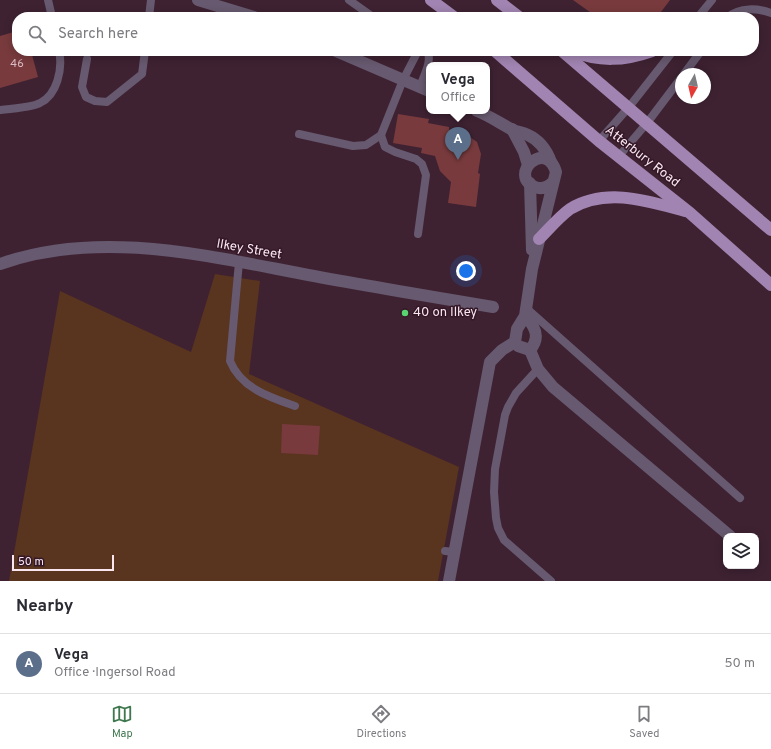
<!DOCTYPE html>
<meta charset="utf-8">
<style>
:root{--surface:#fff;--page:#f2f2f3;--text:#2b2b33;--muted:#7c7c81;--line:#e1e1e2;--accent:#3f774e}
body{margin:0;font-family:Overpass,sans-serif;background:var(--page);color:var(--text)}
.controls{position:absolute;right:12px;bottom:12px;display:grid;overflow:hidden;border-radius:8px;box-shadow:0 2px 10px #0003}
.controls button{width:36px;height:36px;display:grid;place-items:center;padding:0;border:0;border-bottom:1px solid var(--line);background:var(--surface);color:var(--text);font:20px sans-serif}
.compass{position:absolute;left:675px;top:68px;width:36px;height:36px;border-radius:50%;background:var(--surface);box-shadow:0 2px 10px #0003;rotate:188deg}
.scale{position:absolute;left:12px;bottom:10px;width:102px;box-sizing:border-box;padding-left:4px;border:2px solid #f9e6ef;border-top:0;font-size:11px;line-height:14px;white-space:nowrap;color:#f9e6ef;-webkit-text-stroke:3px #341828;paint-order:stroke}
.you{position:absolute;left:466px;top:271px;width:14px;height:14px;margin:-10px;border:3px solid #fff;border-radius:50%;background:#1a73e8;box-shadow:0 0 0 6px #1a73e833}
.badge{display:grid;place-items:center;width:26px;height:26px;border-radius:50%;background:var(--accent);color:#fff;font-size:13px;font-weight:700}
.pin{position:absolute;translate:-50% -33px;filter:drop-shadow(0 1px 2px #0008)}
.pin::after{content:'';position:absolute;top:21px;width:14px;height:12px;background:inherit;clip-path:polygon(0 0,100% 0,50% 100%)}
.popup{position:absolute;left:426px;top:62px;width:64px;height:52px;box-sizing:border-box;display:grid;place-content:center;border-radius:8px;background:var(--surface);filter:drop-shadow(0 1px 3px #0005);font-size:13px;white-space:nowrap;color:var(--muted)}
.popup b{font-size:15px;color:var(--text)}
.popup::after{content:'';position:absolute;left:50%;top:100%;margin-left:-8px;border:8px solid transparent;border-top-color:var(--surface)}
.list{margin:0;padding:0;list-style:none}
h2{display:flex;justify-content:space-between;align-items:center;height:52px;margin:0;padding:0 16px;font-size:17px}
h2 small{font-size:13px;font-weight:400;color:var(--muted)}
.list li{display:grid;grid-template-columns:26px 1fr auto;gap:12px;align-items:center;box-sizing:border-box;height:60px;padding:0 16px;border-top:1px solid var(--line)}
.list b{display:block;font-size:15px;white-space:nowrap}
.list p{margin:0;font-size:13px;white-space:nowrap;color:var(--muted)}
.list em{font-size:13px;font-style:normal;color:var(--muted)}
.icon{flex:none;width:22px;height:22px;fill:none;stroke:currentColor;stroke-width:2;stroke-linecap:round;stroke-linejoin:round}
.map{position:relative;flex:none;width:771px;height:581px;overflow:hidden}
.search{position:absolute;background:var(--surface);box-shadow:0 2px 10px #0003;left:12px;right:12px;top:12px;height:44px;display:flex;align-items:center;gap:10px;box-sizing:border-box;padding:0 14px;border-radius:16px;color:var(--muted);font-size:15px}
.sheet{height:112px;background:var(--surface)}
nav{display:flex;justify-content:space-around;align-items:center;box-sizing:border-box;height:56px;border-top:1px solid var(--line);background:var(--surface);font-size:11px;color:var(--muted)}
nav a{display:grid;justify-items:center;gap:2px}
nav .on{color:var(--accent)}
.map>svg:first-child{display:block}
.green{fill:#59341f}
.building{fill:#783a3d}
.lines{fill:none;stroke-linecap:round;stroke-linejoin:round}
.lane{stroke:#67596f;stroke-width:8}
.street{stroke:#67596f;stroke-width:12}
.primary{stroke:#a184b1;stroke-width:12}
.poi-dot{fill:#58d570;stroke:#341828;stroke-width:1.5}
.labels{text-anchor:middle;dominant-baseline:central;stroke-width:3;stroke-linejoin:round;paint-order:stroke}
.number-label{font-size:11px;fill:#d9bbc2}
.street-label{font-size:13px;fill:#f9e6ef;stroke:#341828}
.poi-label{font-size:13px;fill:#f9e6ef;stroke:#341828;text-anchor:start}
</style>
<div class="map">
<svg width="771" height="581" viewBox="0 0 771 581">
<rect width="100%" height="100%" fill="#3e2232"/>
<polygon class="green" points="215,274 260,281 249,374 459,467 438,581 9,581 60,291 191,352"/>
<g class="building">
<polygon points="573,0 670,0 661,12 651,15 594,15"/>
<polygon points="17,31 17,51 31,51 38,77 0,88 0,36"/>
<polygon points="398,114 429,119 428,123 449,127 449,130 464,133 477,142 481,154 478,173 480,174 476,207 448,203 451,182 440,171 435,156 421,153 422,148 393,143"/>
<polygon points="282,424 320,426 318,455 281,453"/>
</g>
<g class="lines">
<g class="lane">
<polyline points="48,0 52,17"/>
<polyline points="349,0 373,17"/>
<polyline points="149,17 151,0"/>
<polyline points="698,17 712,0"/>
<path d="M728,17C740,7 758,8 771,13"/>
<polyline points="87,59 82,87 86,97 95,101 107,102 142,74 145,51"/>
<polyline points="684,74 701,51"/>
<path d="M420,87C423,77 433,60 427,51"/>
<path d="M0,110C10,109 33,107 40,103C57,95 63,69 59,51"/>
<polyline points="299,134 353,146 366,145 381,135"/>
<polyline points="599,141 629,107 673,51"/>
<polyline points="619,156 647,123 681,78"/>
<polyline points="418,234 426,175 422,164 416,159 395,152 385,147 381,135 403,80 418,51"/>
<path d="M239,262L230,361C241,388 269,397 295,406"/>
<polyline points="525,307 740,498"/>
<polyline points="538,369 516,393 508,407 505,415 495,469 494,492 496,518 498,528 504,540 551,581"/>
<polyline points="445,551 454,552"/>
</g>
<g class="street">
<polyline points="198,0 254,17"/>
<polyline points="336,51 429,91"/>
<path d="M477,111C490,116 501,124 513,130C518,132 523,132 528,135C539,140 547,151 551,162"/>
<polyline points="512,129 524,152 528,165"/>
<polyline points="530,183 532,250"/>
<path d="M0,264C102,228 211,257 314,276C373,287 433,297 493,307"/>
<path d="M525,316C535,326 541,337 530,350L518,346L515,342L517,329L525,316L532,269L556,172C546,138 507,175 535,187C542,190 548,187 553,182"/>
<polyline points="530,350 538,369 553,387 730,536"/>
<polyline points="449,581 490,362 502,350 515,342"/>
</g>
<g class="primary">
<polyline points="431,0 454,17"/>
<polyline points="497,0 519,17"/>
<polyline points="495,51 599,141 690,213 771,285"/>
<polyline points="562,51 771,230"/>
<path d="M571,51C599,62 624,61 652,51"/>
<path d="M539,239C549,229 559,217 570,209C606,187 648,201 685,211"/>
</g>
</g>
<circle class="poi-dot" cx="405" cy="313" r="4"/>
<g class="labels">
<g class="number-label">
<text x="17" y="64">46</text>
</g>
<g class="street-label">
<text transform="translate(642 157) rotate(38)">Atterbury Road</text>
<text transform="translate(249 250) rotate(10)">Ilkey Street</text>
</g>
<g class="poi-label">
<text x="413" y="313">40 on Ilkey</text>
</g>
</g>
</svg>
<div class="controls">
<button><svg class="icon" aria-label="layers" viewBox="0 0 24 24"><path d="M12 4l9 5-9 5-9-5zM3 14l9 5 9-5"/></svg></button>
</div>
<svg class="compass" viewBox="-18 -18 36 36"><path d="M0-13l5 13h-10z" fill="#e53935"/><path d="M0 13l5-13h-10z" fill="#7c7c81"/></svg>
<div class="scale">50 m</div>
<div class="you"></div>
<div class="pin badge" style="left:458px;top:160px;background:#5c6f8a">A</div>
<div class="popup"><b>Vega</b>Office</div>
<div class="search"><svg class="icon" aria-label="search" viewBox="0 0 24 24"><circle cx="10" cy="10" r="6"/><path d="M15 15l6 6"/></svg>Search here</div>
</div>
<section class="sheet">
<h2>Nearby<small></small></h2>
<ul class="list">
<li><span class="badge" style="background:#5c6f8a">A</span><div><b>Vega</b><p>Office · Ingersol Road</p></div><em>50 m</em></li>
</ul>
</section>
<nav>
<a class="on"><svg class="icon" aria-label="map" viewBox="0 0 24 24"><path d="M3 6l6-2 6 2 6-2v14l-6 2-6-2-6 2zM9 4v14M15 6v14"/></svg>Map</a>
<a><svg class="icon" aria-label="directions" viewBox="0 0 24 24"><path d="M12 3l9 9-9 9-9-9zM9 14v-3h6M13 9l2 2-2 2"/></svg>Directions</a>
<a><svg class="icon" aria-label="saved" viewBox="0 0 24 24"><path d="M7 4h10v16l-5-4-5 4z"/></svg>Saved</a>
</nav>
